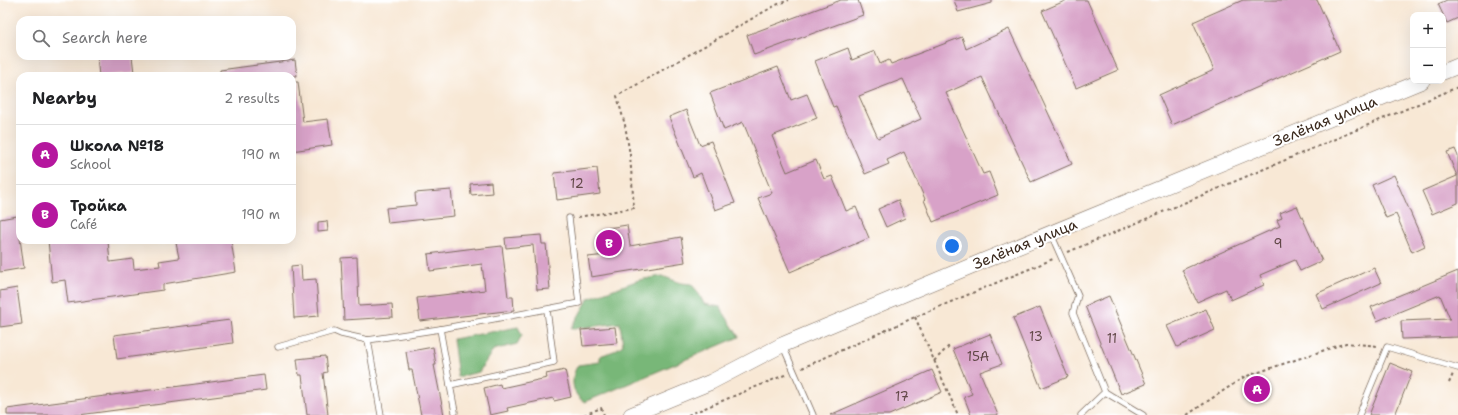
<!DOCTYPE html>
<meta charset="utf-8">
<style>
:root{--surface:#fff;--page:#f6f6f6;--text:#202124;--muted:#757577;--line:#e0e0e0;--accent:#b5179e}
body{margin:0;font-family:"Shantell Sans",sans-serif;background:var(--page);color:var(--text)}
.controls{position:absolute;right:12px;top:12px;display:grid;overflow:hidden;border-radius:8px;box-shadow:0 4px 16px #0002}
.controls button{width:36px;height:36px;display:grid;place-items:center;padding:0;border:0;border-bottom:1px solid var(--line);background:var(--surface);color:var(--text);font:20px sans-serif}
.you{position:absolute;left:952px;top:246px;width:14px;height:14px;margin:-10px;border:3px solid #fff;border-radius:50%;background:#1a73e8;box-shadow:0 0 0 6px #1a73e833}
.badge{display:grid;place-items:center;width:26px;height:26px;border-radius:50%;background:var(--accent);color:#fff;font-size:13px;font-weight:700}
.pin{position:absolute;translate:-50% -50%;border:2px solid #fff;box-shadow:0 1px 4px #0006}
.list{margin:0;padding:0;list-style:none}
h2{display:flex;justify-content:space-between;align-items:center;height:52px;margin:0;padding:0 16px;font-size:17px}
h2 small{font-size:13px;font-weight:400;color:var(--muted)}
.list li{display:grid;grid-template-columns:26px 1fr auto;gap:12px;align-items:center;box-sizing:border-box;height:60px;padding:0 16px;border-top:1px solid var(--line)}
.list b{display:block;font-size:15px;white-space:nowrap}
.list p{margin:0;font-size:13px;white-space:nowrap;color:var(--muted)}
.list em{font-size:13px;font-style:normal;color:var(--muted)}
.icon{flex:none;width:22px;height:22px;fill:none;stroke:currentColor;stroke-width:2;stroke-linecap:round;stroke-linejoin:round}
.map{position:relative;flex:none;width:1458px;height:415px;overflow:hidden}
.search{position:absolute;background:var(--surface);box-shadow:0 4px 16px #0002;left:16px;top:16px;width:280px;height:44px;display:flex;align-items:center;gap:10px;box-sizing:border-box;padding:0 14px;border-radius:12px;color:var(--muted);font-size:15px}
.panel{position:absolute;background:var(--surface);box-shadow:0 4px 16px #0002;left:16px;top:72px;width:280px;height:172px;border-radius:12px}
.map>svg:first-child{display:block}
.forest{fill:#78b778;stroke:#5a704b}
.building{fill:#d8a2c8;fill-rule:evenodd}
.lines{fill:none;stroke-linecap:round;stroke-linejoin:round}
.lane-casing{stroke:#7d6c5e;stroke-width:7}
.secondary-casing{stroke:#7d6c5e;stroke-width:16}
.path{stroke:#7d6c5e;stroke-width:2;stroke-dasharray:3 3;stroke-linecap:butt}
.lane{stroke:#fff;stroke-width:5.5}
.secondary{stroke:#fff;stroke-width:15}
.labels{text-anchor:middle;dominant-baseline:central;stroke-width:4;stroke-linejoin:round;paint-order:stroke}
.number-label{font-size:13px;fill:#624848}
.street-label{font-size:15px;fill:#3b2a1e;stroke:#fff}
</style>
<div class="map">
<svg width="1458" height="415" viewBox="0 0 1458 415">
<rect width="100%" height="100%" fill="#fff"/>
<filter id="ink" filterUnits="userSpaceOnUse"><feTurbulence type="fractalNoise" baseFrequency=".025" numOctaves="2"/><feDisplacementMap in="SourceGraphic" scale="8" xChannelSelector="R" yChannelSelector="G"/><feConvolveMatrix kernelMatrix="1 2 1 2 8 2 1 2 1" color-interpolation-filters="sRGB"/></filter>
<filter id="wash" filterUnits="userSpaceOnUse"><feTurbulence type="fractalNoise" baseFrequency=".012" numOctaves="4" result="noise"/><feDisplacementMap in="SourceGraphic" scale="16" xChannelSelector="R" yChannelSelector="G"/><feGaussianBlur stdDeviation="0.9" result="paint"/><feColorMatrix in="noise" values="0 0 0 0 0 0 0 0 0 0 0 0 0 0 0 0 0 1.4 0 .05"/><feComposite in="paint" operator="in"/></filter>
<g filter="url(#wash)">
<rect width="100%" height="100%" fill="#f8e8d5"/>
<g class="forest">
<path d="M662,276L681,283L691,284L698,292L704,304L720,307L739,337L585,402C571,395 570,377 578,365L600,362V356L614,351L623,345L620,323L571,329L589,298L639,280Z"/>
<polygon points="518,327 522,335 517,344 493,350 479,372 458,377 453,339"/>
</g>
<g id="blocks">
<g class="building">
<polygon points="841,0 858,0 863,15 754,55 747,35"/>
<polygon points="954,0 992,0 992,3 958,12"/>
<polygon points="1067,0 1087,0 1118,70 1076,88 1042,11"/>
<polygon points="1243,0 1317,0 1340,51 1172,125 1159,95 1214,70 1193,22"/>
<polygon points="1447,0 1458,0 1458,18 1447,23 1438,4"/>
<path d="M1009,29L1072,164L1031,182L982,77L946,93L983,174L989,172L998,195L933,222L924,200L925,199L904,152L887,160L889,164L865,174L836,106L833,107L815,61L848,48L852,60L875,51L880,64L889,60L891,64L962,37L966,49ZM903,79L921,119L878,138L859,96Z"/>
<polygon points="97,56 132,56 134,73 99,76"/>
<polygon points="295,60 297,76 220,76 220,70"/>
<polygon points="778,67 791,100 807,94 817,118 772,136 787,172 816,160 824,179 832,176 846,211 856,207 869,238 790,272 758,198 772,193 743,122 724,130 710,93"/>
<polygon points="292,82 298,82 303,122 328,119 332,145 292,151"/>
<polygon points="686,110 700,145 711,141 735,203 715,210 701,173 693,177 669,117"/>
<polygon points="1455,149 1458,156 1458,203 1432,214 1422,191 1457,176 1447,152"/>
<polygon points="597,168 600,194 557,200 554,173"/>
<polygon points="1394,175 1425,246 1412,252 1396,214 1386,218 1372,185"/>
<polygon points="491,182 492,193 471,195 470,184"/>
<polygon points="451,190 454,216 388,223 386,208 416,205 415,193"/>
<polygon points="898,200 905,218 886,227 878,209"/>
<polygon points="1297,206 1322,261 1300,271 1295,260 1260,275 1264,285 1231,300 1226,289 1197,302 1182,270 1280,226 1277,220 1282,218 1280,213"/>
<polygon points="17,216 24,268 0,272 0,219"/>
<polygon points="327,221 328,231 318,232 318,222"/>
<polygon points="627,225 630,246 681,237 685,262 591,277 588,257 606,255 601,229"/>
<polygon points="541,235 542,244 546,244 550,289 537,290 533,245 506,248 505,238"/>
<polygon points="48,240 108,241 110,262 133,259 134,269 160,266 159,261 179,258 176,243 195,240 231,240 236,272 163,284 163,290 68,303 65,280 52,282"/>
<polygon points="502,246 508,297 513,297 514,310 420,321 417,298 485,290 482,264 430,271 428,254 475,248 475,249"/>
<polygon points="357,257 359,306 392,304 393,317 344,320 341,258"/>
<polygon points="301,265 302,280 316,279 319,316 294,318 291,266"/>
<polygon points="1374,268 1381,283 1323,309 1316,294"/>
<polygon points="1458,271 1458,337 1402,339 1401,321 1450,319 1440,295 1377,321 1371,307"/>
<polygon points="17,288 22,324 0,327 0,291"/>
<polygon points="1109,296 1146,384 1121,394 1085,306"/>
<polygon points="1040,307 1068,377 1041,388 1013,318"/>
<polygon points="1206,309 1215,330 1177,347 1167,326"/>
<polygon points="230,320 233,343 117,359 114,335"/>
<polygon points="615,327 617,343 583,346 581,330"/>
<polygon points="990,334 1002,364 980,372 998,415 971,415 964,397 972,394 953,349"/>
<polygon points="433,347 436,365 434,365 444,415 421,415 412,370 409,370 406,352"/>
<polygon points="325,356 327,372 323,373 328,415 307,415 302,375 299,375 297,359"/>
<polygon points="1390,363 1412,372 1395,415 1369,415"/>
<polygon points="565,370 571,397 554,401 553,398 507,408 508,411 490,415 484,388 500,384 501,388 547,378 546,374"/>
<polygon points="932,370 942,392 889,415 830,415"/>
<polygon points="264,375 266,390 79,415 7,415 7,409"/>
</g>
</g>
</g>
<g filter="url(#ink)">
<use href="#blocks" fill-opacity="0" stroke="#7d6c5e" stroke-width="1"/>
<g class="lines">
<defs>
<g id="lane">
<polyline points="1051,234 1078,295 1073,313 1105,392 1081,415"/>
<polyline points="440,329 450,385 554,362 547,310"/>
<polyline points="783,346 813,415"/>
<polyline points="278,347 334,331 341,334 368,340"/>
<polyline points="450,385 455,412"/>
<polyline points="1105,392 1143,415"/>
<polyline points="381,415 368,340 440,329 579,303 569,218"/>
<polyline points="1359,415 1387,347 1458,368"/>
</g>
<g id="secondary">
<polyline points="1443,72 1458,66"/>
<polyline points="631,415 711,382 782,345 983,261 1422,81"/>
</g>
</defs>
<use href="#lane" class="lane-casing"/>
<use href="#secondary" class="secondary-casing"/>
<g class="path">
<polyline points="578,217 634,208 630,155 625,125 617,96 776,5 789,0"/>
<polyline points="1068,252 1458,87"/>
<polyline points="915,317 958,415"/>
<polyline points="934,361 951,344"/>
<polyline points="802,368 915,317 1053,259"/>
<polyline points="1449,383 1453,374"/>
<polyline points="584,415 601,408 604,415"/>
<polyline points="688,415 787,374"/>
<polyline points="1187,415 1244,377 1346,343 1378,346"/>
</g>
<use href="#lane" class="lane"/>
<use href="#secondary" class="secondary"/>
</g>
</g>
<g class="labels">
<g class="number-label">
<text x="577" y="183">12</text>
<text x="1278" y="243">9</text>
<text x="1036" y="336">13</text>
<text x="1112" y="338">11</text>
<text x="978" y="356">15А</text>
<text x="902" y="396">17</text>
</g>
<g class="street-label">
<text transform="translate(1325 121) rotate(-22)">Зелёная улица</text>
<text transform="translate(1025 244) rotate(-22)">Зелёная улица</text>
</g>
</g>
</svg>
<div class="controls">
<button>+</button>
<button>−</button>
</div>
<div class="you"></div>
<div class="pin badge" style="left:1257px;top:389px">A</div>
<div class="pin badge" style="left:609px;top:243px">B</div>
<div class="search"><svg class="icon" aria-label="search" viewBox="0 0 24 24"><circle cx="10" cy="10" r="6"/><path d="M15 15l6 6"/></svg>Search here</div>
<section class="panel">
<h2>Nearby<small>2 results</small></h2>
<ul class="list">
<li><span class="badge">A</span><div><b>Школа №18</b><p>School</p></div><em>190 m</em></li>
<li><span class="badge">B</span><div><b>Тройка</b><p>Café</p></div><em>190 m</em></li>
</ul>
</section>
</div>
